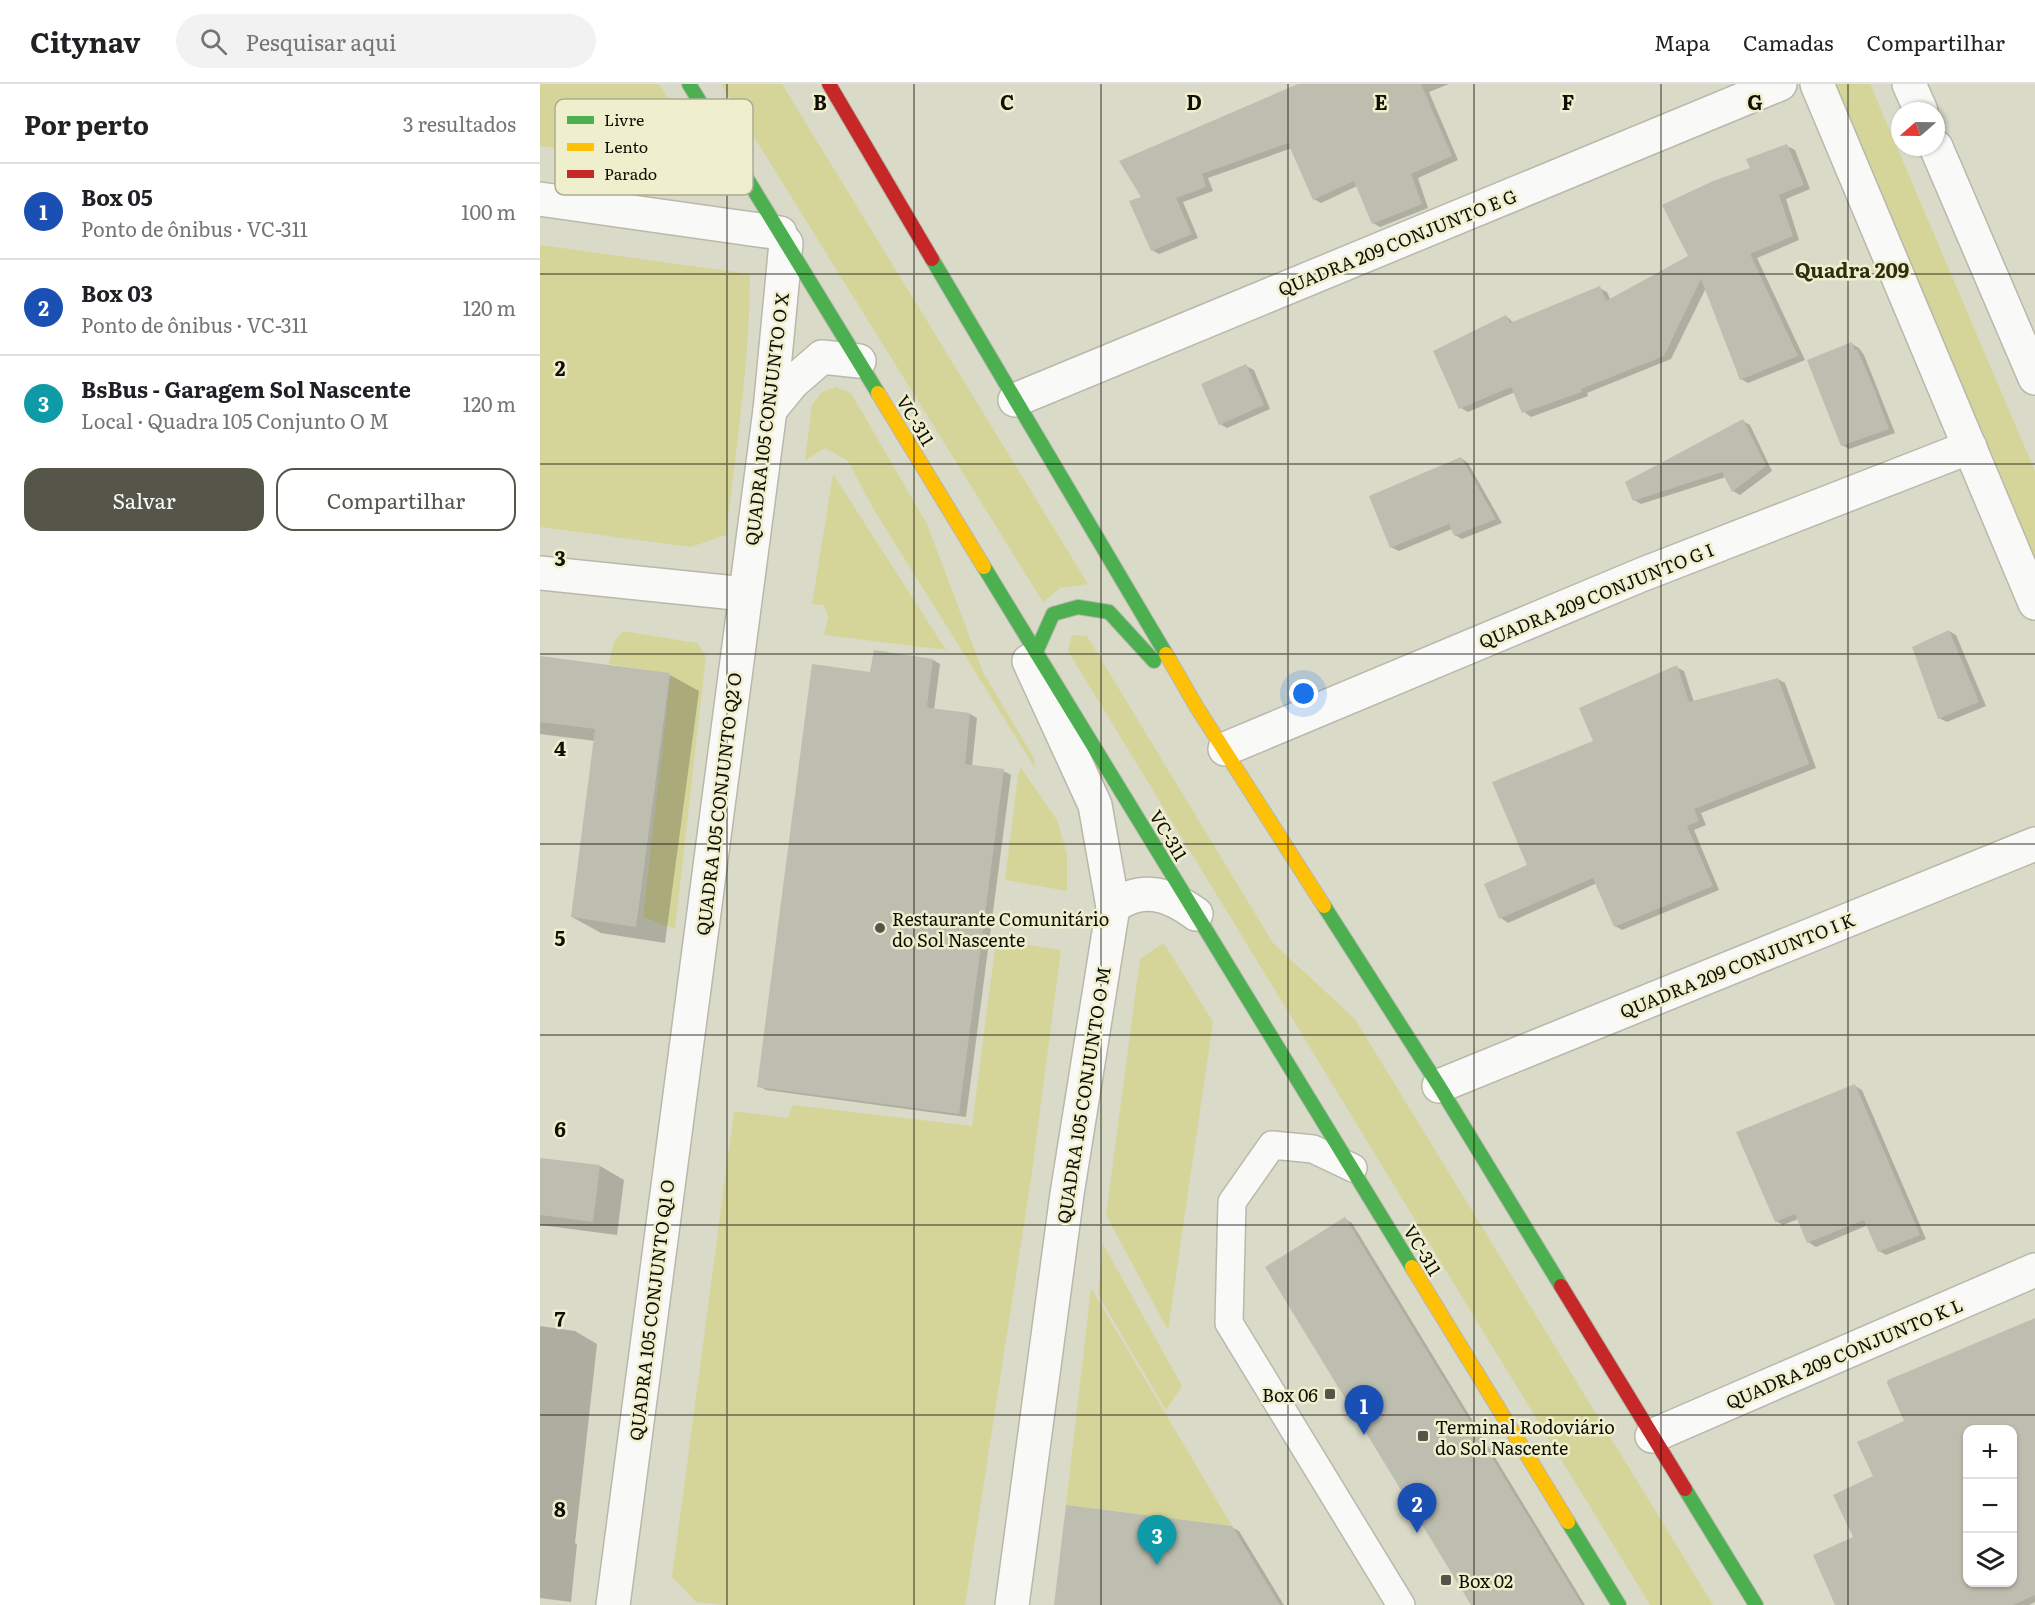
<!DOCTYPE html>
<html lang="pt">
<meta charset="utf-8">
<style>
:root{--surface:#fff;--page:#f2f2f2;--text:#202124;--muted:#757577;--line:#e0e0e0;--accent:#555549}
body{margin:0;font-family:Literata,serif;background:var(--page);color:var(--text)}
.controls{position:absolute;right:18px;bottom:18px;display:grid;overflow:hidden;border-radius:12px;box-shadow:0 2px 4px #0004}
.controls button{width:54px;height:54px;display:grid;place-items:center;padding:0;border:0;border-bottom:2px solid var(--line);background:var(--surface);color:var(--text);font:30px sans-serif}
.compass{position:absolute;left:1351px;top:18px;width:54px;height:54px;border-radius:50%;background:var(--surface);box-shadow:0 2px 4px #0004;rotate:250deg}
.you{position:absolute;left:764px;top:610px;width:21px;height:21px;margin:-15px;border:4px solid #fff;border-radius:50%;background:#1a73e8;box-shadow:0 0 0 9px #1a73e833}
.badge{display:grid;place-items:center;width:39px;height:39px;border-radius:50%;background:var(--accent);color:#fff;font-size:20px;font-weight:700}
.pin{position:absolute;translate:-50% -50px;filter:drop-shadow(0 2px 3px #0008)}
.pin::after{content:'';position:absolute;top:32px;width:21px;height:18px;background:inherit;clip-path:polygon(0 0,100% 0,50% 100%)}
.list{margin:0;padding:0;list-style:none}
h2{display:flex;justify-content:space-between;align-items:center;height:78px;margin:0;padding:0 24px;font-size:26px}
h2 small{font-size:20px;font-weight:400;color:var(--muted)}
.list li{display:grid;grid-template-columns:39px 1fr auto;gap:18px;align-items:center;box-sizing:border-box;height:96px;padding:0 24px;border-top:2px solid var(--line)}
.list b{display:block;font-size:22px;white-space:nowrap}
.list p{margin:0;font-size:20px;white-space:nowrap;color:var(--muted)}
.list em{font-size:20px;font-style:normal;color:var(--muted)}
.actions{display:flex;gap:12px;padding:18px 24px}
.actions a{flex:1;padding:14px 0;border:2px solid var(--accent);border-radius:18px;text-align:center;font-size:21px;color:var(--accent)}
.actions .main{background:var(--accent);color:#fff}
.icon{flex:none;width:33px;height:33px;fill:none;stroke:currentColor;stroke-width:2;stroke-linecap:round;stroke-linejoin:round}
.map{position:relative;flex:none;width:1495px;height:1521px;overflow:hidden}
header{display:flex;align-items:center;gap:36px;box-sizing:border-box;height:84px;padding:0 30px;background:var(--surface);border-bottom:2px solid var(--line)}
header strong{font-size:28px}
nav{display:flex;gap:33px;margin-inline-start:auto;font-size:21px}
.search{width:420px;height:54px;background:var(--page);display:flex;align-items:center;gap:15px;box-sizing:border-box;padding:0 21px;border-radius:33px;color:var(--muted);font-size:22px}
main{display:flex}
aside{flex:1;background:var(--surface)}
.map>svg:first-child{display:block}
.green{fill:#d6d599}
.shadow{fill:#0003;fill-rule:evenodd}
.building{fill:#bebeb0;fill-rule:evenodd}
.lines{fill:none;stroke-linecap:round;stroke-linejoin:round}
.lane-casing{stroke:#b8b8ab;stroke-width:30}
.street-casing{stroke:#b8b8ab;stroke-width:36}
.fast-casing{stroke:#b8b8ab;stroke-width:16}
.slow-casing{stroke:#b8b8ab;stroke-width:16}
.jam-casing{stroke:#b8b8ab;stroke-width:16}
.lane{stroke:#f9f9f7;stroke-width:27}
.street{stroke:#f9f9f7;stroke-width:33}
.fast{stroke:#4caf50;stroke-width:14}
.slow{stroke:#ffc107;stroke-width:14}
.jam{stroke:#c62828;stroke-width:14}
.grid{fill:none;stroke:#0e0e04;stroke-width:1.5;stroke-opacity:0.55}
.poi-dot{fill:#555549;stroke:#efefce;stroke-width:2}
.labels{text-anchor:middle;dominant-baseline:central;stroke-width:5;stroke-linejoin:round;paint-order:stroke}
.street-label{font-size:18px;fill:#0e0e04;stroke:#efefce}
.poi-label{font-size:18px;fill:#0e0e04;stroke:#efefce;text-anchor:start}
.neighbourhood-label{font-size:20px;font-weight:bold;fill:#2d2d11;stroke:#efefce}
.key{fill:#efefce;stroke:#acac91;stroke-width:1.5}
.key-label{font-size:16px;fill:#0e0e04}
.grid-label{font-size:20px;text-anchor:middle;font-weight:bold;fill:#0e0e04;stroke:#efefce;stroke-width:5;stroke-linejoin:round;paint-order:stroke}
</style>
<header>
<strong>Citynav</strong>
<div class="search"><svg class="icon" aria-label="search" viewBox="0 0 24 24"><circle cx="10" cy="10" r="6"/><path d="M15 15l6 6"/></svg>Pesquisar aqui</div>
<nav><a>Mapa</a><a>Camadas</a><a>Compartilhar</a></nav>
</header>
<main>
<aside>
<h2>Por perto<small>3 resultados</small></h2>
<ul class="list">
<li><span class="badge" style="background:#1a4fb4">1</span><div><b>Box 05</b><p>Ponto de ônibus · VC-311</p></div><em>100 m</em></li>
<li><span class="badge" style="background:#1a4fb4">2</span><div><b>Box 03</b><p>Ponto de ônibus · VC-311</p></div><em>120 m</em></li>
<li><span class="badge" style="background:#0f9aa8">3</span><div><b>BsBus - Garagem Sol Nascente</b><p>Local · Quadra 105 Conjunto O M</p></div><em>120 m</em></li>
</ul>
<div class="actions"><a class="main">Salvar</a><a>Compartilhar</a></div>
</aside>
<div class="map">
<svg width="1495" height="1521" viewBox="0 0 1495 1521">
<rect width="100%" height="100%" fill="#dadac9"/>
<g class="green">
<polygon points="0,0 119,0 141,35 135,70 100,75 0,62"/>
<polygon points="181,0 242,0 548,500 520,504 503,518"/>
<polygon points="1294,0 1330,0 1495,387 1495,474"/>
<path d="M0,161L210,190C210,277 196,365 186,451L151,463L0,443Z"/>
<polygon points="296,303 311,309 387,440 443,588 494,674 495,684 334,426 308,377 285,364 265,376 272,321 282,308"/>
<polygon points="293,390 406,566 284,551 288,533 284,521 272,520"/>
<polygon points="83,547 157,559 166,572 135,845 103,833 131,590 69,580 74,557"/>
<polygon points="532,551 547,552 733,859 815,935 1173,1521 1110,1521 528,567"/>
<polygon points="481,684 517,736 527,770 527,807 465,796 478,691"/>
<polygon points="456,856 521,866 491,1095 425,1521 184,1521 156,1518 132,1493 194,1027 247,1034 253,1021 432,1042"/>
<polygon points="622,860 625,861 673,938 628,1246 566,1131 600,875"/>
<polygon points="563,1160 642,1302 626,1326 560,1214 558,1208"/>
<polygon points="551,1204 692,1442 526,1421"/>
</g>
<g class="shadow">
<polygon points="761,0 909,0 889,8 918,76 878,94 888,124 840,143 833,139 817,102 781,119 774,115 752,64 668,94 673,107 643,118 658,154 619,170 612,166 603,113"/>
<polygon points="1247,62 1255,66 1270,105 1246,115 1259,156 1217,174 1265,276 1208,299 1201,295 1166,204 1131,275 1047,309 1048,312 991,333 984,328 975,308 928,328 921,324 966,232 974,239 1059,204 1067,208 1071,217 1150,172 1212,84"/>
<polygon points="1312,260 1319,264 1324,271 1355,349 1309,365 1302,361"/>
<polygon points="706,282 714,286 730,325 687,344 680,340"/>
<polygon points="1203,337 1210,341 1232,387 1200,411 1193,407 1186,393 1101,420 1094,416"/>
<polygon points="921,374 928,379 962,439 922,455 915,451 912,445 859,467 851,463"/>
<polygon points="1409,547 1416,551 1446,622 1407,638 1399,634"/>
<polygon points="335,568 393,576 400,580 394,626 430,630 437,634 432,682 463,687 471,691 426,1033 226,1006 219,1002 331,590"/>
<polygon points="0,574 130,591 159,607 125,859 61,849 32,833 55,657 0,650"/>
<polygon points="1136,583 1144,587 1154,618 1238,595 1245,599 1276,684 1161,729 1166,741 1154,746 1179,806 1082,846 1075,842 1057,799 968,839 961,834 946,801 989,782 1055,658"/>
<polygon points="1315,1002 1322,1006 1386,1155 1346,1171 1339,1167 1328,1141 1276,1163 1268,1158 1258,1135 1243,1141 1236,1137"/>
<polygon points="0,1075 60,1082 84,1096 77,1151 0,1141"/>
<polygon points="805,1135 812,1139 1045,1521 933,1521"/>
<path d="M1495,1236V1518L1489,1521H1297L1315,1453L1335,1393L1366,1338L1470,1247ZM1428,1346H1472V1498H1428Z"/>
<polygon points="0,1242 35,1247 57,1260 35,1459 37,1460 31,1518 0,1514"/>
<polygon points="691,1443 699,1447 744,1521 515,1521"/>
</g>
<g class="building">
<polygon points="758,0 881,0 912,72 871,90 882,120 832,140 814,97 773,116 748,59 662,90 666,103 636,114 652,150 611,167 589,117 601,113 579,77"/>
<polygon points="1247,60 1264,101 1239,111 1253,152 1210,170 1258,272 1200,296 1161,195 1124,272 1041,305 1042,308 982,329 971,303 919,325 893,267 966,231 970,239 1060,202 1066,217 1148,172 1122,121 1173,97 1210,84 1206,75"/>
<polygon points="1312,258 1315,266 1317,265 1333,302 1349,345 1301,362 1267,276"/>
<polygon points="706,280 724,321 679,341 661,300"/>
<polygon points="1203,335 1226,382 1192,408 1182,388 1093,417 1085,398"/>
<polygon points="921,373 956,435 914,452 909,440 850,464 829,412"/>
<polygon points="1409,546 1439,618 1398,635 1372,563"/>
<polygon points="334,566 393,575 387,622 389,624 430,629 425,680 464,685 419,1030 217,1003 272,580 330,588"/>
<polygon points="0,572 130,589 96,843 31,833 55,645 0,638"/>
<polygon points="1137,581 1149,618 1238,594 1269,680 1154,725 1159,737 1147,742 1173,802 1074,843 1053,794 959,835 944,800 987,781 952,698 1053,657 1039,624"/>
<polygon points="1315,1000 1380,1151 1338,1168 1324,1136 1267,1159 1255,1130 1235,1138 1196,1048"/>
<polygon points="0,1074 60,1081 53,1138 0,1131"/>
<polygon points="805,1133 1042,1521 931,1521 725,1183"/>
<path d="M1495,1234V1511L1473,1521H1295L1273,1471L1313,1453L1293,1411L1333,1392L1317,1358L1364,1337L1347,1299L1348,1296ZM1428,1346H1473V1498H1428Z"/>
<polygon points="526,1421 692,1442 740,1521 514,1521"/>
</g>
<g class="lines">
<defs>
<polyline id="lane" points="813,1084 773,1065 732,1061 692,1118 689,1239 861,1521"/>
<g id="street">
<polyline points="1277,0 1495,519"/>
<polyline points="1369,0 1381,27"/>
<polyline points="1396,63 1495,294"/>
<polyline points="0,115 240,149"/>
<polyline points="475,316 1240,0"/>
<polyline points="230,326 252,299 282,273 319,277"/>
<polyline points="0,489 205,510"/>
<polyline points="685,665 1101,491 1430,363"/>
<path d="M573,823C602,801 629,810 656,830"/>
<polyline points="899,1002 1495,760"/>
<polyline points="1112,1352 1495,1186"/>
<polyline points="73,1521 230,326 246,159"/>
<polyline points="472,1521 527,1110 573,823 555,721 489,577"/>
</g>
<g id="fast">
<polyline points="149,0 338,309"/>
<polyline points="392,175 626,570"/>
<polyline points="444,483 872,1183"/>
<polyline points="496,568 513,530 538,523 569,528 614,577"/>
<polyline points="784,822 899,1002 1021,1202"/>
<polyline points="1145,1405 1216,1521"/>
<polyline points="1028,1438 1079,1521"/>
</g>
<g id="slow">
<polyline points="338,309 444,483"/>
<polyline points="626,570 656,622 784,822"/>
<polyline points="872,1183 1028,1438"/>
</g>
<g id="jam">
<polyline points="289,0 392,175"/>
<polyline points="1021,1202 1145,1405"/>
</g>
</defs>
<use href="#lane" class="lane-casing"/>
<use href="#street" class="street-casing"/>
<use href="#fast" class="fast-casing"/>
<use href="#slow" class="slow-casing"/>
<use href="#jam" class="jam-casing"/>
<use href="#lane" class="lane"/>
<use href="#street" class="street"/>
<use href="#fast" class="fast"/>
<use href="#slow" class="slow"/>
<use href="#jam" class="jam"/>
</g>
<path class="grid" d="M187,0V1521M374,0V1521M561,0V1521M748,0V1521M934,0V1521M1121,0V1521M1308,0V1521M0,190H1495M0,380H1495M0,570H1495M0,760H1495M0,951H1495M0,1141H1495M0,1331H1495"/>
<g class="poi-dot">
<circle cx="340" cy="844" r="6"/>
<rect x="784" y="1304" width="12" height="12" rx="3"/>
<rect x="877" y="1346" width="12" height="12" rx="3"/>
<rect x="900" y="1490" width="12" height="12" rx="3"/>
</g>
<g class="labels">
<g class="street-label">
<text transform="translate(857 158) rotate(-22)">QUADRA 209 CONJUNTO E G</text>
<text transform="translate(226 335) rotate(-83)">QUADRA 105 CONJUNTO O X</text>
<text transform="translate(376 336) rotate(59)">VC-311</text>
<text transform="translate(1056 511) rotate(-22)">QUADRA 209 CONJUNTO G I</text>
<text transform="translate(178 720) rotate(-83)">QUADRA 105 CONJUNTO Q2 O</text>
<text transform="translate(629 751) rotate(59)">VC-311</text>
<text transform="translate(1197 881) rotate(-22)">QUADRA 209 CONJUNTO I K</text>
<text transform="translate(543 1011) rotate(-81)">QUADRA 105 CONJUNTO O M</text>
<text transform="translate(883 1166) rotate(59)">VC-311</text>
<text transform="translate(111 1226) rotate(-83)">QUADRA 105 CONJUNTO Q1 O</text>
<text transform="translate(1304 1269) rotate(-23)">QUADRA 209 CONJUNTO K L</text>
</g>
<g class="poi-label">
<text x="352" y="834">Restaurante Comunitário<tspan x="352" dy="21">do Sol Nascente</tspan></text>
<text x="778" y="1310" text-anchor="end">Box 06</text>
<text x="895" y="1342">Terminal Rodoviário<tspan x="895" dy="21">do Sol Nascente</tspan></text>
<text x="918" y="1496">Box 02</text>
</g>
<g class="neighbourhood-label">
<text x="1312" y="185">Quadra 209</text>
</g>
</g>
<rect x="15" y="15" width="198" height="96" rx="9" class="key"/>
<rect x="27" y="32" width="27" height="8" fill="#4caf50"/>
<rect x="27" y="59" width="27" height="8" fill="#ffc107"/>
<rect x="27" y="86" width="27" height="8" fill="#c62828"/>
<g class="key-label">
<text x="64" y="42">Livre</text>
<text x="64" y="69">Lento</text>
<text x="64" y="96">Parado</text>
</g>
<g class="grid-label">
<text x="280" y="26">B</text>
<text x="467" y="26">C</text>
<text x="654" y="26">D</text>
<text x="841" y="26">E</text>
<text x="1028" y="26">F</text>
<text x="1215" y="26">G</text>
<text x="20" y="292">2</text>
<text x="20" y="482">3</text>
<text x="20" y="672">4</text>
<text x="20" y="862">5</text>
<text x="20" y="1053">6</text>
<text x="20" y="1243">7</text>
<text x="20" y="1433">8</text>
</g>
</svg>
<div class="controls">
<button>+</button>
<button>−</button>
<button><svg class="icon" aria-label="layers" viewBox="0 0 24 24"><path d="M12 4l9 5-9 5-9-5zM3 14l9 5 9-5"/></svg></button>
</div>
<svg class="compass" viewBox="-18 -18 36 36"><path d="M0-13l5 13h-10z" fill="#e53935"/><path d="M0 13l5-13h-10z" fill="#757577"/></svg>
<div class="you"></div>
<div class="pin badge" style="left:824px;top:1351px;background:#1a4fb4">1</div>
<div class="pin badge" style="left:877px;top:1449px;background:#1a4fb4">2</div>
<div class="pin badge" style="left:617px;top:1481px;background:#0f9aa8">3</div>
</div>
</main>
